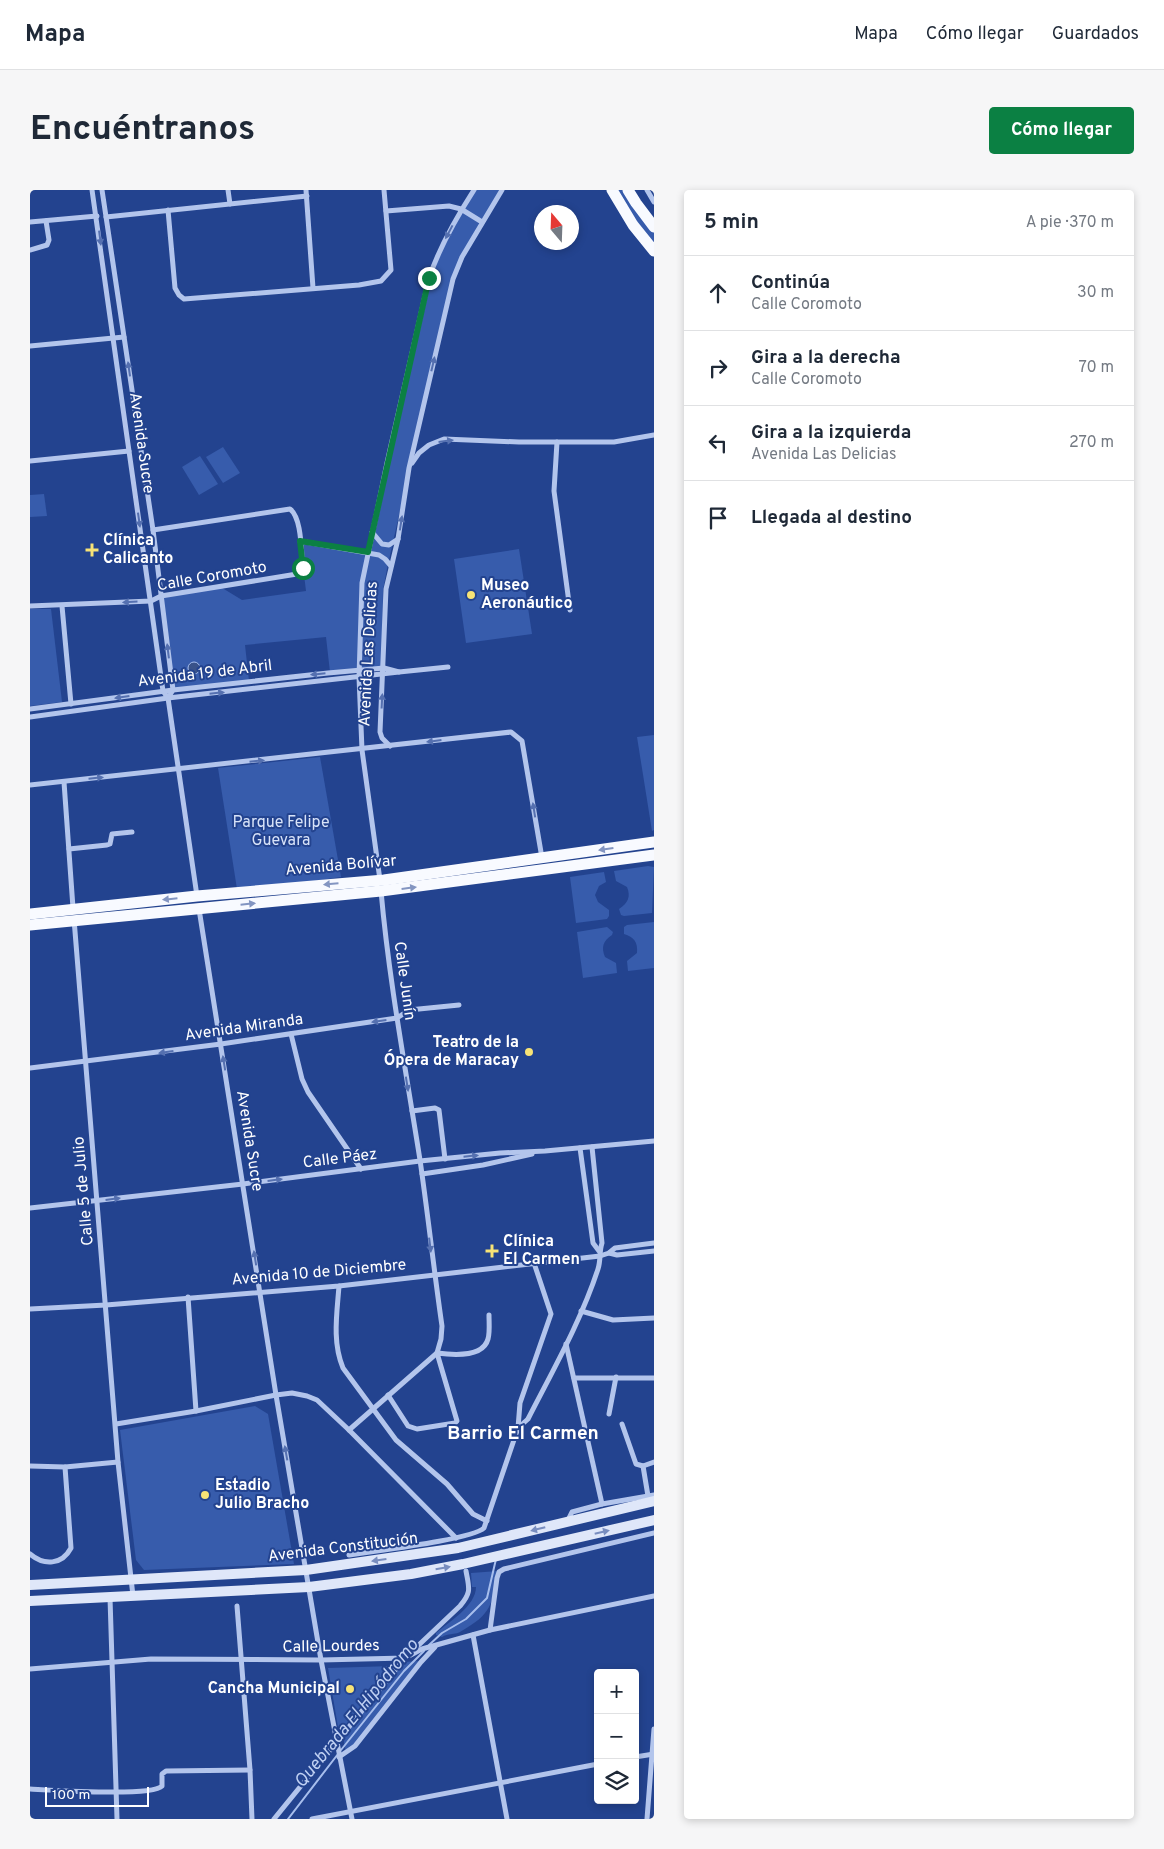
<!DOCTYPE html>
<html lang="es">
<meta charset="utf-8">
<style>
:root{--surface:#fff;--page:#f6f6f7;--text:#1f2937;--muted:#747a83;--line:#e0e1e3;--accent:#0b8043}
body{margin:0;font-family:Overpass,sans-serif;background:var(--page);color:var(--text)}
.controls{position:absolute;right:15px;bottom:15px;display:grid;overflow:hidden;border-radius:5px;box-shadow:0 2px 8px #0003}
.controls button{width:45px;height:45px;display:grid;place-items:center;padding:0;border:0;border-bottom:1px solid var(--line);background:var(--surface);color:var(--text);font:25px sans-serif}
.compass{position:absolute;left:504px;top:15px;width:45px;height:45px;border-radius:50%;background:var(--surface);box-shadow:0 2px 8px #0003;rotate:341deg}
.scale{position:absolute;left:15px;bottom:12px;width:104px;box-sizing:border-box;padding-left:5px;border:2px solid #fff;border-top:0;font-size:14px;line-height:18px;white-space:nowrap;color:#fff;-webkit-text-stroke:4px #23438f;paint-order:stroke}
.stop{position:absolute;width:15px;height:15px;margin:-11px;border:4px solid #0b8043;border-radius:50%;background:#fff}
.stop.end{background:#0b8043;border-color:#fff;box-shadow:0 1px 5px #0008}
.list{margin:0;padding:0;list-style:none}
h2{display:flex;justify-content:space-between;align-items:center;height:65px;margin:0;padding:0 20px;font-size:21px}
h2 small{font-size:16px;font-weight:400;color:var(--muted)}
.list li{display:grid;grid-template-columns:32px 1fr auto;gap:15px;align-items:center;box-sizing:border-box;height:75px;padding:0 20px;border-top:1px solid var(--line)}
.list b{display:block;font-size:19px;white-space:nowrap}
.list p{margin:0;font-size:16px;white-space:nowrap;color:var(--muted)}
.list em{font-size:16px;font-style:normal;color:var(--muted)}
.icon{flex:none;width:28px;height:28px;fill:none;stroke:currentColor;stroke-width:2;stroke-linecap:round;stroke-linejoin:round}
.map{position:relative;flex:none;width:624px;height:1629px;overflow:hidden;border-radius:5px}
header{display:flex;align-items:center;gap:30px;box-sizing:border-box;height:70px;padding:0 25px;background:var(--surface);border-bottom:1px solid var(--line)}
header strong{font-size:24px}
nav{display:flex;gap:28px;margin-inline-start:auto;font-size:18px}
.intro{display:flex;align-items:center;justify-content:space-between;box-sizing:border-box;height:120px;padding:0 30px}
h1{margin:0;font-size:35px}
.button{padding:12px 22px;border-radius:5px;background:var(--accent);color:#fff;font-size:18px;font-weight:700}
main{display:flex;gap:30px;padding:0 30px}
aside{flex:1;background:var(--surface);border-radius:5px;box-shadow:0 2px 8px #0003}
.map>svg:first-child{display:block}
.green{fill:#375cac}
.water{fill:#395289;stroke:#a7beed}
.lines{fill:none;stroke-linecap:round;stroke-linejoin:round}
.stream{stroke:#a7beed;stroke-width:2}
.street{stroke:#b3c5ec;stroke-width:5}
.secondary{stroke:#dfe7f9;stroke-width:10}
.primary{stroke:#f8faff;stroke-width:11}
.oneway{fill:#5570b0}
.oneway2{fill:#8395c1}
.oneway3{fill:#788dbf}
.route{stroke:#0b8043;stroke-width:6}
.poi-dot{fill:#f7e376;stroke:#23438f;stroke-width:2}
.labels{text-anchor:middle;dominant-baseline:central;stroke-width:4;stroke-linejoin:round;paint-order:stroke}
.street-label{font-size:16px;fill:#fff;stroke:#23438f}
.poi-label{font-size:16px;font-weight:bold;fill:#fff;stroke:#23438f;text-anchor:start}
.park-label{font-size:16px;fill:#d8e3f9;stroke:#23438f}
.water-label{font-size:18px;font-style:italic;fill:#bfd0f3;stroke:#23438f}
.quarter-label{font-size:19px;font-weight:bold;fill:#fff;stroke:#23438f}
</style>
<header>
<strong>Mapa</strong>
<nav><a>Mapa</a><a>Cómo llegar</a><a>Guardados</a></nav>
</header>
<div class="intro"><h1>Encuéntranos</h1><a class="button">Cómo llegar</a></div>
<main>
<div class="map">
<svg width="624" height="1629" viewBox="0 0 624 1629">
<rect width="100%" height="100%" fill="#23438f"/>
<g class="green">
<polygon points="444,0 472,0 448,39 419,100 357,379 353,400 352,478 300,482 296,447 215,455 219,491 143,500 131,406 189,396 212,410 276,401 270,352 336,361 399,88 408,63"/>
<polygon points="582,0 598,0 624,37 624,61"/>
<polygon points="193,257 210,283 193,293 176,267"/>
<polygon points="170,266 188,294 169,305 152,277"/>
<polygon points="14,304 17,326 0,327 0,305"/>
<polygon points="489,359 502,444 436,453 424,369"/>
<polygon points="0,419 21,419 32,512 0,516"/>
<polygon points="624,545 624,640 622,641 607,547"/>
<polygon points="290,567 311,687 270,693 207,699 188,578"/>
<path d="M618,676L624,677L622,723L594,726L591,725L589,719C598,713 601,707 597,697L586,691L584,681Z"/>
<polygon points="574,682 576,692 569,696 565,705 568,712 579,720 579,726 577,729 546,733 540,687"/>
<path d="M624,732V778L598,781L597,771L607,763C608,752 604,747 594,744V737L597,735Z"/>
<path d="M577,737L583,742L582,745C573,751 571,757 575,767L586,773L587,783L553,788L547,742Z"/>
<polygon points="225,1216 238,1224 264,1374 114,1380 106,1370 90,1240"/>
<path d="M468,1381C461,1416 463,1423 430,1442C424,1445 418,1443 412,1447L406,1445V1443C419,1432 446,1416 446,1397H442L441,1383Z"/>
<polygon points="390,1471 326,1552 316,1562 313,1548 373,1472"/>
<polygon points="363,1476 309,1543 298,1478"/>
</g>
<circle class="water" cx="164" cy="478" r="6"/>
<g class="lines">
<g class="stream">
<polyline points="399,1455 412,1443 436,1429 457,1408 466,1369"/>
<polyline points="311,1560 374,1481 394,1461"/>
<polyline points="258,1629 308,1564"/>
</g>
<g class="street">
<polyline points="62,0 133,501 138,508 167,706"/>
<polyline points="72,0 123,340 143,500 138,508"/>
<polyline points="198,0 200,14"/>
<polyline points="276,0 283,98"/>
<polyline points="617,0 624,12"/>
<polyline points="138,20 145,98 149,105 154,109 329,95 351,91 361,80 354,0"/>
<polyline points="356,21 419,16 431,19 452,32"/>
<polyline points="76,27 277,6"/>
<polyline points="0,32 67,26"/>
<polyline points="0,60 17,55 19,50 16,31"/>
<polyline points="0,156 94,147"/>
<polyline points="527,252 524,301 540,420"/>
<polyline points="0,271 99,261"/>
<polyline points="382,273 389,263 399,255 414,249 489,252 584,252 624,245"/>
<polyline points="342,342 352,354 359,355 368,349"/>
<polyline points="270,351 349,365 355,369 361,376"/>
<path d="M0,416L121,411L131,406L267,384L273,378C271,362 272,328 260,319L123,340"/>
<polyline points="32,416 41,514"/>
<polyline points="369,482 418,477"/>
<polyline points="0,519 143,500 298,483 354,478 369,482 138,508 0,527"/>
<polyline points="360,556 352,548 350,542 356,399 368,349 379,278 423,89 432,67 472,0"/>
<polyline points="34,592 43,718"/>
<polyline points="0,595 481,542 492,551 512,668"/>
<polyline points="39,659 77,655 80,654 82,644 102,642"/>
<path d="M350,690L332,560L329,487L332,393L357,273L399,88C410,56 426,28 444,0"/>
<polyline points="169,719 246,1205 291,1470 322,1629"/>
<polyline points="44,729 88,1272 103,1406"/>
<polyline points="261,844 272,889 278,902 331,979"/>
<polyline points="0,878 191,854 367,828 379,820 429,815"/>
<polyline points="382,921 405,918 409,920 415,969"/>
<polyline points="550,958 563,1053 569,1061"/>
<polyline points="392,984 453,975 502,964"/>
<polyline points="0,1018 213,994 390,971 470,963 515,961 624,951"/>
<polyline points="579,1063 587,1065 624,1061"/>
<path d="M309,1096C307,1123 302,1152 313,1178L366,1250L417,1294L443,1324L457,1331"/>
<polyline points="158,1107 166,1221"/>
<polyline points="0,1119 76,1115 309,1096 570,1066 579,1063 585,1058 624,1053"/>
<polyline points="551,1121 583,1130 624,1128"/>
<polyline points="536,1154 572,1314"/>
<polyline points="544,1188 624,1188"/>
<path d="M358,1205L378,1236L387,1239L425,1233L427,1231L407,1163C422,1165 453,1168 458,1149C460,1142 459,1133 459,1125"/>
<polyline points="579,1224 586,1187"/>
<polyline points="86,1234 166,1221 246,1205 262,1203 277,1206 287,1210 319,1240 426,1348"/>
<polyline points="592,1234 606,1274 613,1276 624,1272"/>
<path d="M488,1238L498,1229C523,1180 551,1131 568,1079C571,1070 569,1062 572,1053L562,957"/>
<path d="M319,1240L407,1163L411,1149L412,1136C404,1081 398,1025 390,970C376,881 359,791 351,701"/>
<polyline points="0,1276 35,1277 88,1272"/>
<polyline points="613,1276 618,1306"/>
<polyline points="537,1332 542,1322 572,1314 624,1305"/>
<path d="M0,1364C14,1376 32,1375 41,1358L35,1277"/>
<path d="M319,1365C342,1361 441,1350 454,1338L488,1238L490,1213L521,1124L504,1073"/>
<polyline points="80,1408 87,1629"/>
<polyline points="207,1416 220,1580 222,1629"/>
<polyline points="460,1440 467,1388 469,1382 474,1379 624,1343"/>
<polyline points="443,1445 477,1629"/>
<polyline points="0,1479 121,1469 291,1470 375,1468 392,1459 460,1440 624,1406"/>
<polyline points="309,1567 325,1556 391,1472 405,1457"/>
<polyline points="605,1567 624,1564"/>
<path d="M0,1599C20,1600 122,1607 132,1596V1584L136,1581L220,1580"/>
<path d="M244,1629L375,1468L430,1416C442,1402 439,1398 436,1381"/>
<polyline points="282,1629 568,1574"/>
<polyline points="617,1629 624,1539"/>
</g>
<g class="secondary">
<polyline points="0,1395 276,1380 428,1358 624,1311"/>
<polyline points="0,1411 279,1397 381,1384 433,1374 624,1330"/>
</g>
<g class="primary">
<polyline points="582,0 603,35 624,61"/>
<polyline points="598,0 606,13 624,37"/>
<polyline points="0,724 167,706 354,690 624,652"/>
<polyline points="0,735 351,701 624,665"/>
</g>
</g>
<defs><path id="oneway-solid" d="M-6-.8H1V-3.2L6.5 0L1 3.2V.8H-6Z" transform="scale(1.25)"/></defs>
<g class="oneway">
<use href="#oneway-solid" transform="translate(419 42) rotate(118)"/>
<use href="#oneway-solid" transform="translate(70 48) rotate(83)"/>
<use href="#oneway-solid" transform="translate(403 174) rotate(-77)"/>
<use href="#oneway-solid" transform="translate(99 179) rotate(-98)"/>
<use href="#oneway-solid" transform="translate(416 251) rotate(-7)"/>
<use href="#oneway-solid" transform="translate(109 330) rotate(82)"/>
<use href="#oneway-solid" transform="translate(371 333) rotate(-81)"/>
<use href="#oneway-solid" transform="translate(100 412) rotate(177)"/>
<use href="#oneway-solid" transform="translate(138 461) rotate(-97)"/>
<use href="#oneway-solid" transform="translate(288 484) rotate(174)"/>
<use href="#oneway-solid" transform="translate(187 503) rotate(-6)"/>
<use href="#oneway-solid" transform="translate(92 507) rotate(172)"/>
<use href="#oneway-solid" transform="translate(352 511) rotate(-87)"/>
<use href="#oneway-solid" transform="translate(404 551) rotate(173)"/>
<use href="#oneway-solid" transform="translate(227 571) rotate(-6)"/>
<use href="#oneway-solid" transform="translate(66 588) rotate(-6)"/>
<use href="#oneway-solid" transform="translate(504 620) rotate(-99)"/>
<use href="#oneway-solid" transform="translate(349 831) rotate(172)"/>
<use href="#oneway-solid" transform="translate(136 862) rotate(172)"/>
<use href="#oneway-solid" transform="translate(194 873) rotate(-99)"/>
<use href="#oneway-solid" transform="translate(377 894) rotate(81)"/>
<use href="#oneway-solid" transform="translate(441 966) rotate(-6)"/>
<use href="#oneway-solid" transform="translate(245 990) rotate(-7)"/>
<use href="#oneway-solid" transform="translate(83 1009) rotate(-7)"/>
<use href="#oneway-solid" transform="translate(400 1055) rotate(83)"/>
<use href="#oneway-solid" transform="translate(225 1068) rotate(-99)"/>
<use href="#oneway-solid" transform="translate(256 1263) rotate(-100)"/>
</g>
<g class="oneway2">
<use href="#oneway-solid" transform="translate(576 659) rotate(172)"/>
<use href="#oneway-solid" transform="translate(301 694) rotate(175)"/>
<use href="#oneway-solid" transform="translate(379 698) rotate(-7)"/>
<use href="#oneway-solid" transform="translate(140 709) rotate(174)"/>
<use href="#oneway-solid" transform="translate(218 714) rotate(-6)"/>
</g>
<g class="oneway3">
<use href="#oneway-solid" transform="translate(508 1339) rotate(166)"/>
<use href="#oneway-solid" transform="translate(572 1342) rotate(-13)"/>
<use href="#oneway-solid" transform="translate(349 1370) rotate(172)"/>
<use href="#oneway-solid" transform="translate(413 1378) rotate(-10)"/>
</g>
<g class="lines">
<polyline class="route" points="273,378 270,351 338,362 399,88"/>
</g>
<g class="poi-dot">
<path d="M59.5 352.5h5v5h5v5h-5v5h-5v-5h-5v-5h5z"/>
<circle cx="441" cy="405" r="5"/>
<circle cx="499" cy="862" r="5"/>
<path d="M459.5 1053.5h5v5h5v5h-5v5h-5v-5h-5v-5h5z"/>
<circle cx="175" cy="1305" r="5"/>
<circle cx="320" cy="1499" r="5"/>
</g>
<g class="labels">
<g class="street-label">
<text transform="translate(111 253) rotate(82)">Avenida Sucre</text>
<text transform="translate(182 387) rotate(-10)">Calle Coromoto</text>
<text transform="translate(339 464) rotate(-87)">Avenida Las Delicias</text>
<text transform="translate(175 484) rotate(-7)">Avenida 19 de Abril</text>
<text transform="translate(311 676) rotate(-5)">Avenida Bolívar</text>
<text transform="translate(374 791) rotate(82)">Calle Junín</text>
<text transform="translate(214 838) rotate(-8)">Avenida Miranda</text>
<text transform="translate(219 951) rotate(81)">Avenida Sucre</text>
<text transform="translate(310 969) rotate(-7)">Calle Páez</text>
<text transform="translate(54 1001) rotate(-95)">Calle 5 de Julio</text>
<text transform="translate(289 1083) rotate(-5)">Avenida 10 de Diciembre</text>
<text transform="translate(313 1358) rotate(-7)">Avenida Constitución</text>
<text transform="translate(301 1457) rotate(-1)">Calle Lourdes</text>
</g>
<g class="poi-label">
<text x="73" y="351">Clínica<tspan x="73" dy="18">Calicanto</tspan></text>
<text x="451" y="396">Museo<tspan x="451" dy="18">Aeronáutico</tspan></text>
<text x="489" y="853" text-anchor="end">Teatro de la<tspan x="489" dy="18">Ópera de Maracay</tspan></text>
<text x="473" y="1052">Clínica<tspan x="473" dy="18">El Carmen</tspan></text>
<text x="185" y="1296">Estadio<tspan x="185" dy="18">Julio Bracho</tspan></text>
<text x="310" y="1499" text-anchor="end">Cancha Municipal</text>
</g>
<g class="park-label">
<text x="251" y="633">Parque Felipe<tspan x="251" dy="18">Guevara</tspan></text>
</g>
<g class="water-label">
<text transform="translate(327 1524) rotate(-51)">Quebrada El Hipódromo</text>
</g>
<g class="quarter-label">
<text x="493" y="1244">Barrio El Carmen</text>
</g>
</g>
</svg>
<div class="controls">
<button>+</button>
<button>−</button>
<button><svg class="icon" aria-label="layers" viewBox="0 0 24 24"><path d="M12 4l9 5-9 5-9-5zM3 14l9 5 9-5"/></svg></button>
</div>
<svg class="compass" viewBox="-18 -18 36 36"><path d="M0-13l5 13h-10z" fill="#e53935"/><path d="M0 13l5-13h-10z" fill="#747a83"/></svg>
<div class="scale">100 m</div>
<div class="stop" style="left:273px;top:378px"></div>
<div class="stop end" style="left:399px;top:88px"></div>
</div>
<aside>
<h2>5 min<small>A pie · 370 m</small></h2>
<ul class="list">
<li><svg class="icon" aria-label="ahead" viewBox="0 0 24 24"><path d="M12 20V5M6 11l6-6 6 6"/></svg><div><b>Continúa</b><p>Calle Coromoto</p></div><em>30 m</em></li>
<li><svg class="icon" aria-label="right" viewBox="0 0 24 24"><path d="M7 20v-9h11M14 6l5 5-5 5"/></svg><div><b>Gira a la derecha</b><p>Calle Coromoto</p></div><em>70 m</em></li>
<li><svg class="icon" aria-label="left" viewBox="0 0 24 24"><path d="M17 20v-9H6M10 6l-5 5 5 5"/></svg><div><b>Gira a la izquierda</b><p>Avenida Las Delicias</p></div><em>270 m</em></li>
<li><svg class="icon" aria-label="arrive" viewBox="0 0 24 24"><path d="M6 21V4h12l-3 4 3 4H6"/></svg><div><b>Llegada al destino</b></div></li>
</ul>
</aside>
</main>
